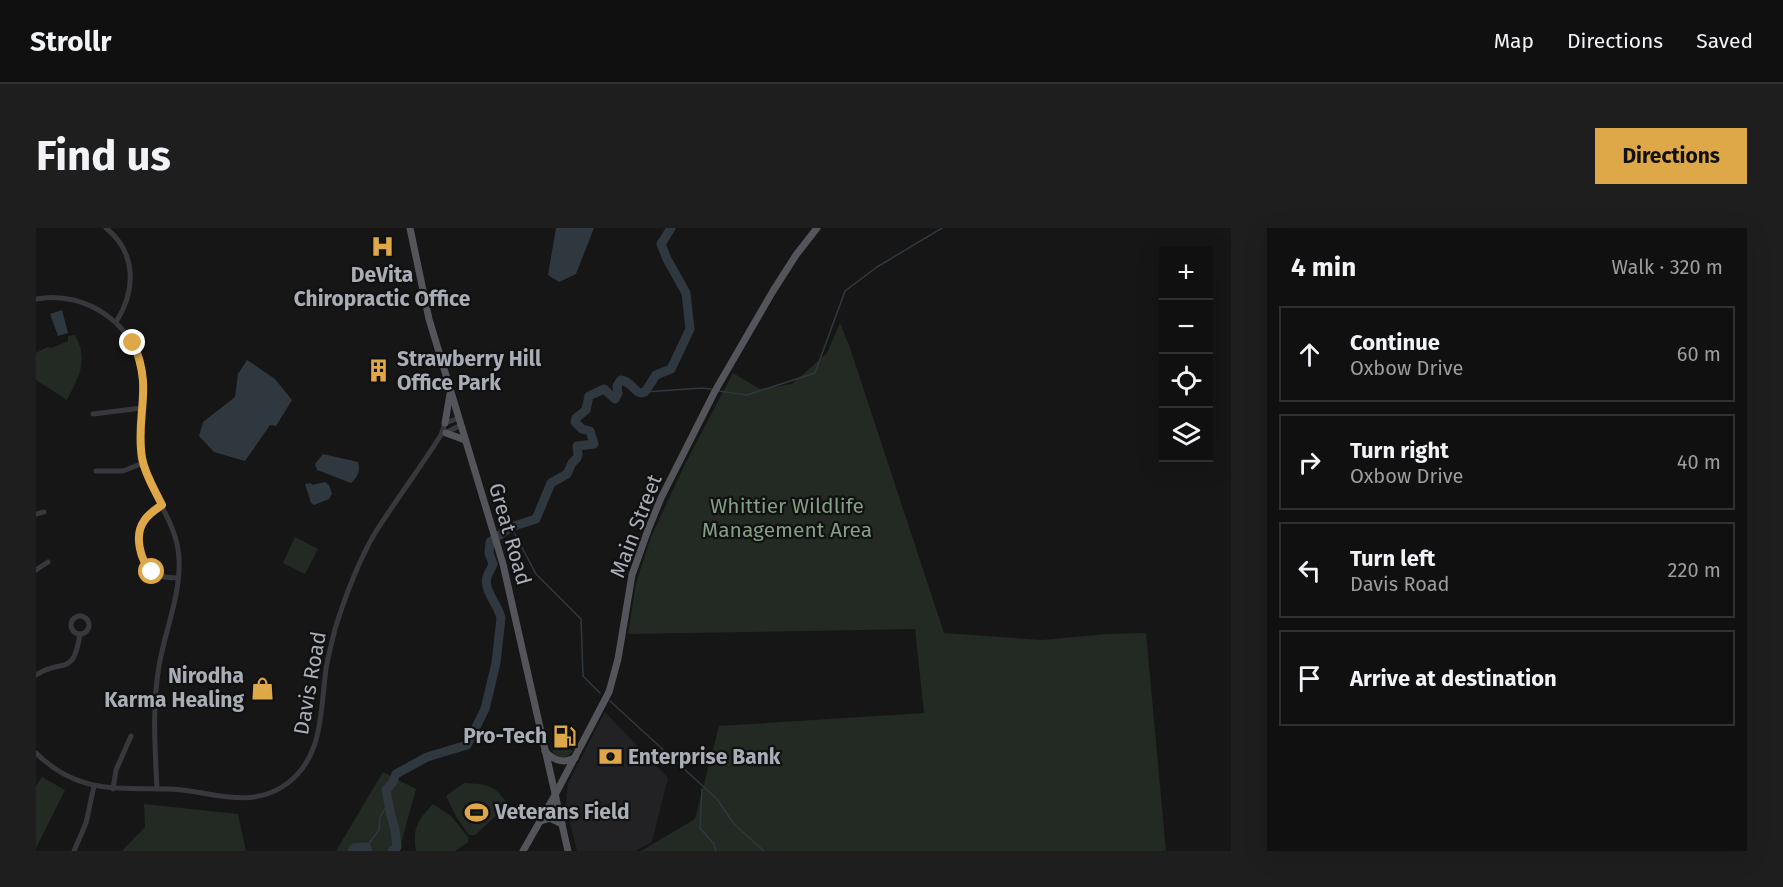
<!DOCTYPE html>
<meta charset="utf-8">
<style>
:root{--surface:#101011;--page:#1e1e1f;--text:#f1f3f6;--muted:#9c9d9f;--line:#303031;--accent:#dea747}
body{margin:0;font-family:"Fira Sans",sans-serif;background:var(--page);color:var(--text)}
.controls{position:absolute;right:18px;top:18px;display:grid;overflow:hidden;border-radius:0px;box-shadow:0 6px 24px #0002}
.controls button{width:54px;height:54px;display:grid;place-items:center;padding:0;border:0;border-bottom:2px solid var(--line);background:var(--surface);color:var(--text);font:30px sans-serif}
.stop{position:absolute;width:18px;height:18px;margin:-14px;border:4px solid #dea747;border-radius:50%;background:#fff}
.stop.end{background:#dea747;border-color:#fff;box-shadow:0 2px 6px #0008}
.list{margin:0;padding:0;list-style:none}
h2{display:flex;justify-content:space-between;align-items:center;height:78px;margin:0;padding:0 24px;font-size:26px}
h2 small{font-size:20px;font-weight:400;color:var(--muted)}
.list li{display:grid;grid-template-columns:39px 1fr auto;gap:18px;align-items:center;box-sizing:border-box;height:96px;margin:0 12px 12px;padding:0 12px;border:2px solid var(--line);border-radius:0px}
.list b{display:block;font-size:22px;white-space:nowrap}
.list p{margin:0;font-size:20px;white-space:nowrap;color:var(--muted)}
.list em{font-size:20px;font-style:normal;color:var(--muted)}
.icon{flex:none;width:33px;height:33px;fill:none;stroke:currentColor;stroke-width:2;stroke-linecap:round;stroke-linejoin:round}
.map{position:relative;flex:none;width:1195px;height:623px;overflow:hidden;border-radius:0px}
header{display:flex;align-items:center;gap:36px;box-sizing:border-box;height:84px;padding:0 30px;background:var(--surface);border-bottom:2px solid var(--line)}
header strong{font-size:28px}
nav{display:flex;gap:33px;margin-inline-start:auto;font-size:21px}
.intro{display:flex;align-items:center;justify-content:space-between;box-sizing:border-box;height:144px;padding:0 36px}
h1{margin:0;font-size:42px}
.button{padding:15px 27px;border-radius:0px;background:var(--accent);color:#111;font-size:21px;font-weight:700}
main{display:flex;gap:36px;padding:0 36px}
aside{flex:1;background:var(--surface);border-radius:0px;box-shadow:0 6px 24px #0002}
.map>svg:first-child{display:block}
.built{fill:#222224}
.green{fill:#222a23}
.water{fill:#30383f}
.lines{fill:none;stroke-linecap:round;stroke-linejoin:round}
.stream{stroke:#30383f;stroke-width:1.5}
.river{stroke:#30383f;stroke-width:9}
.minor{stroke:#37383c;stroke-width:5}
.major{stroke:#53555a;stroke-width:7}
.route{stroke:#dea747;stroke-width:8}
.labels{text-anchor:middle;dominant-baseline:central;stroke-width:4.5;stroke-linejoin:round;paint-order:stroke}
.poi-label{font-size:21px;font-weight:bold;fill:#a9adb6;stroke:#111112;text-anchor:start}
.park-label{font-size:21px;fill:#829f83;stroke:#111112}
.street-label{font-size:21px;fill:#a9adb6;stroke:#111112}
</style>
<header>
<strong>Strollr</strong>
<nav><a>Map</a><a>Directions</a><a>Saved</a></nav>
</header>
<div class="intro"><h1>Find us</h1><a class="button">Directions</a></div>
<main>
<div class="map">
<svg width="1195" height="623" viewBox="0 0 1195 623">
<rect width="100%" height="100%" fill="#161617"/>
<polygon class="built" points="569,484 632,550 616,614 599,623 541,623 530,579 532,555"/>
<g class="green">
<polygon points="804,95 814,120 908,405 1006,412 1071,406 1110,405 1130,623 605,623 659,591 683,498 888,485 879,401 592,406 600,355 615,309 649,236 697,145 724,161 756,156 791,125"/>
<path d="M39,107C53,133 43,148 31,172L0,152V125L11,119L16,120L32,113V108Z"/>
<polygon points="259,309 282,321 269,346 247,335"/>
<path d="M520,518H528L537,523L532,528C524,532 517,528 515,519Z"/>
<polygon points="347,544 380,561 363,623 300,623"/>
<polygon points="6,549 29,562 0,620 0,558"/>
<path d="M428,555C452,556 459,557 472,577L439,607H433L421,590L410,568Z"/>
<polygon points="108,576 202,586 210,623 86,623 109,599"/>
<path d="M397,576L415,588L432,609V614L419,623H380C376,600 382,592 397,576Z"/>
</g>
<g class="water">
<polygon points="520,0 558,0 540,46 523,54 512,47"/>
<polygon points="26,82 32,105 22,108 14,86"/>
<polygon points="211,132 239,151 256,172 240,198 234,197 209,233 178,224 163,208 167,194 199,169 202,146"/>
<path d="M287,226L322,234C325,242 321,250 315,255L281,242L279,236Z"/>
<polygon points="289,254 293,257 296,266 293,271 278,277 275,275 269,256 275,255 276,257"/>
</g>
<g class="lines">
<g class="stream">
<polyline points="683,163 711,167 779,145 809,63 841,39 906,0"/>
<polyline points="609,164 666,160 675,161"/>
<polyline points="475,299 500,346 545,391 547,448 564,465"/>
<polyline points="574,473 681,571 698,596 728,623"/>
<polyline points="666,561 664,600 678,616 680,623"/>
<polyline points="330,619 343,602 344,589 352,575"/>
</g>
<g class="river">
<polyline points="316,623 318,620 330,619 332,623"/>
<path d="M356,623L361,619L359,602L355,588L350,562L357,554L360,546L391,529L431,517L449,481L460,435L465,390C463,377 447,363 451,349C452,345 456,340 457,336L453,325L454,314L475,299L500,291L515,255L531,246L536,235L541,230L542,226L541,218L558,216L554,203L546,201L539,194L540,190L550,182L553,168L568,161L579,171L582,165L581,158L585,152C598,154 598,168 609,164L620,147L635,141L654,101L650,65L631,31L625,16L635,0"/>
</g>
<g class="minor">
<path d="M70,0C101,25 100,63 80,94"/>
<path d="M0,71C51,61 103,99 108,151C110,176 102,203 106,228C110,263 141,291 143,330C145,367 129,402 123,438C116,479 119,519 121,561"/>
<polyline points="57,186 106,180"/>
<polyline points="409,205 425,197"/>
<polyline points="60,243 87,243 107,235"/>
<path d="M127,277C120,282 113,286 108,293C99,305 102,333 114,343C122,349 133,350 142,350"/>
<polyline points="0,286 8,284"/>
<polyline points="0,342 12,334"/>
<circle cx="44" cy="397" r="9"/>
<path d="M0,447C26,429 37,451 44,406"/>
<path d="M0,525C40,565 79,560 131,561C170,561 209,582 246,559C288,533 284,484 290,441C292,428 296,414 299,401C309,369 322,334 339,305C360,272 384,240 405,207L409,195L423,190"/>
<polyline points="77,561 80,542 95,508"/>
<polyline points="38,623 50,595 58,558"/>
</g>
<g class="major">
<polyline points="374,0 393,91 467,336 532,623"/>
<polyline points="409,195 414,166"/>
<polyline points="410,205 429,212"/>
<path d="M509,523C518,533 527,536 539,530"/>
<polyline points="505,593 514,590 526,596"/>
<polyline points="487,623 519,567 573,464 582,431 596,347 612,302 625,270 679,163 737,63 760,27 781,0"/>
</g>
</g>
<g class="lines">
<path class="route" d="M97,115C118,160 99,188 106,230C109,247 119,262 126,277C119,282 112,286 108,293C98,307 104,333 116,344"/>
</g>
<defs>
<symbol id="hospital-bare" viewBox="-9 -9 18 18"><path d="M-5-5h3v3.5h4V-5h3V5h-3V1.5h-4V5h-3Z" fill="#dea747" stroke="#111112" stroke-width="2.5" paint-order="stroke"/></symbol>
<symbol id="building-bare" viewBox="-9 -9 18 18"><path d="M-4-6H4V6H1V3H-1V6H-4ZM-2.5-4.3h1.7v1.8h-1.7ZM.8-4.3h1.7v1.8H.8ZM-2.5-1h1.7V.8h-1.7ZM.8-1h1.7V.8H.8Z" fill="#dea747" stroke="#111112" stroke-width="2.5" paint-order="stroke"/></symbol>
<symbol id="shop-bare" viewBox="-9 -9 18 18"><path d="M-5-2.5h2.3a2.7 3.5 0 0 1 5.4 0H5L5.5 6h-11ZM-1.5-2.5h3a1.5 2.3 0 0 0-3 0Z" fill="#dea747" stroke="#111112" stroke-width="2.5" paint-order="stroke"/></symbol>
<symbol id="fuel-bare" viewBox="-9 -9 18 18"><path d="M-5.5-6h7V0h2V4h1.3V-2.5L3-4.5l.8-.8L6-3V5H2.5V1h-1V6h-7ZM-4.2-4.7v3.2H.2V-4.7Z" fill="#dea747" stroke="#111112" stroke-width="2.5" paint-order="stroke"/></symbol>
<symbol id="bank-bare" viewBox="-9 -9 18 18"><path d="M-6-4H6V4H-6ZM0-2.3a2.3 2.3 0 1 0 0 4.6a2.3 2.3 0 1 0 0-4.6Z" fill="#dea747" stroke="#111112" stroke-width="2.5" paint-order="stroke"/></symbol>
<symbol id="stadium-bare" viewBox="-9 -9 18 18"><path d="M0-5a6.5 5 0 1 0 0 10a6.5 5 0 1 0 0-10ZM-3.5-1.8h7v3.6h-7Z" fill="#dea747" stroke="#111112" stroke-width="2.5" paint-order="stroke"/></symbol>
</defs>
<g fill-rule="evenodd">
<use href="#hospital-bare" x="330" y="2" width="33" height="33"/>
<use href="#building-bare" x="326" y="126" width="33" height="33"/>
<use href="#shop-bare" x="210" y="444" width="33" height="33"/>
<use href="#fuel-bare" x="512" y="492" width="33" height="33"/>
<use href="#bank-bare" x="558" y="512" width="33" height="33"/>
<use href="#stadium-bare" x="424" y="568" width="33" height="33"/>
</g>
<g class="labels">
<g class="poi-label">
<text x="346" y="47" text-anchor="middle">DeVita<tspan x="346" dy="24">Chiropractic Office</tspan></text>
<text x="361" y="131">Strawberry Hill<tspan x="361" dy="24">Office Park</tspan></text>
<text x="208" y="448" text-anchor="end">Nirodha<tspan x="208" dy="24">Karma Healing</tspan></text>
<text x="511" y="508" text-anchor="end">Pro-Tech</text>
<text x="592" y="529">Enterprise Bank</text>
<text x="459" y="584">Veterans Field</text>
</g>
<g class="park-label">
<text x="751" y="278">Whittier Wildlife<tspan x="751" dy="24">Management Area</tspan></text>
</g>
<g class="street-label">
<text transform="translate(600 298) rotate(-69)">Main Street</text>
<text transform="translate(474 306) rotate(74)">Great Road</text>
<text transform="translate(274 455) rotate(-80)">Davis Road</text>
</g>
</g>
</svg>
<div class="controls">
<button>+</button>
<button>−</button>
<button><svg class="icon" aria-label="locate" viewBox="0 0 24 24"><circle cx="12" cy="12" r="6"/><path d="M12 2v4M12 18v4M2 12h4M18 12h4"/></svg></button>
<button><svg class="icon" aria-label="layers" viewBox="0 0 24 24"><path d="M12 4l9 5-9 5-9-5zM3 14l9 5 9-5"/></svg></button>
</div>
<div class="stop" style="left:116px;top:344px"></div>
<div class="stop end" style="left:97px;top:115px"></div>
</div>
<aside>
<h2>4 min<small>Walk · 320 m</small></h2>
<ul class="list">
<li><svg class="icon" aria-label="ahead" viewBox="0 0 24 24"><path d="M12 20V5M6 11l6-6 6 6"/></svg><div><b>Continue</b><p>Oxbow Drive</p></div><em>60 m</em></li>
<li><svg class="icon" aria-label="right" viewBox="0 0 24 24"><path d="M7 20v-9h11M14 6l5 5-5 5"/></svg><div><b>Turn right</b><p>Oxbow Drive</p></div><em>40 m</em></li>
<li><svg class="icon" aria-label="left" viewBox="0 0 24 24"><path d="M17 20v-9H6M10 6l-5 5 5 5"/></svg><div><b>Turn left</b><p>Davis Road</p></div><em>220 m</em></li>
<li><svg class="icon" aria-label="arrive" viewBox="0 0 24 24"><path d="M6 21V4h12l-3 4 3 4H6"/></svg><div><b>Arrive at destination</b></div></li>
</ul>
</aside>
</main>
